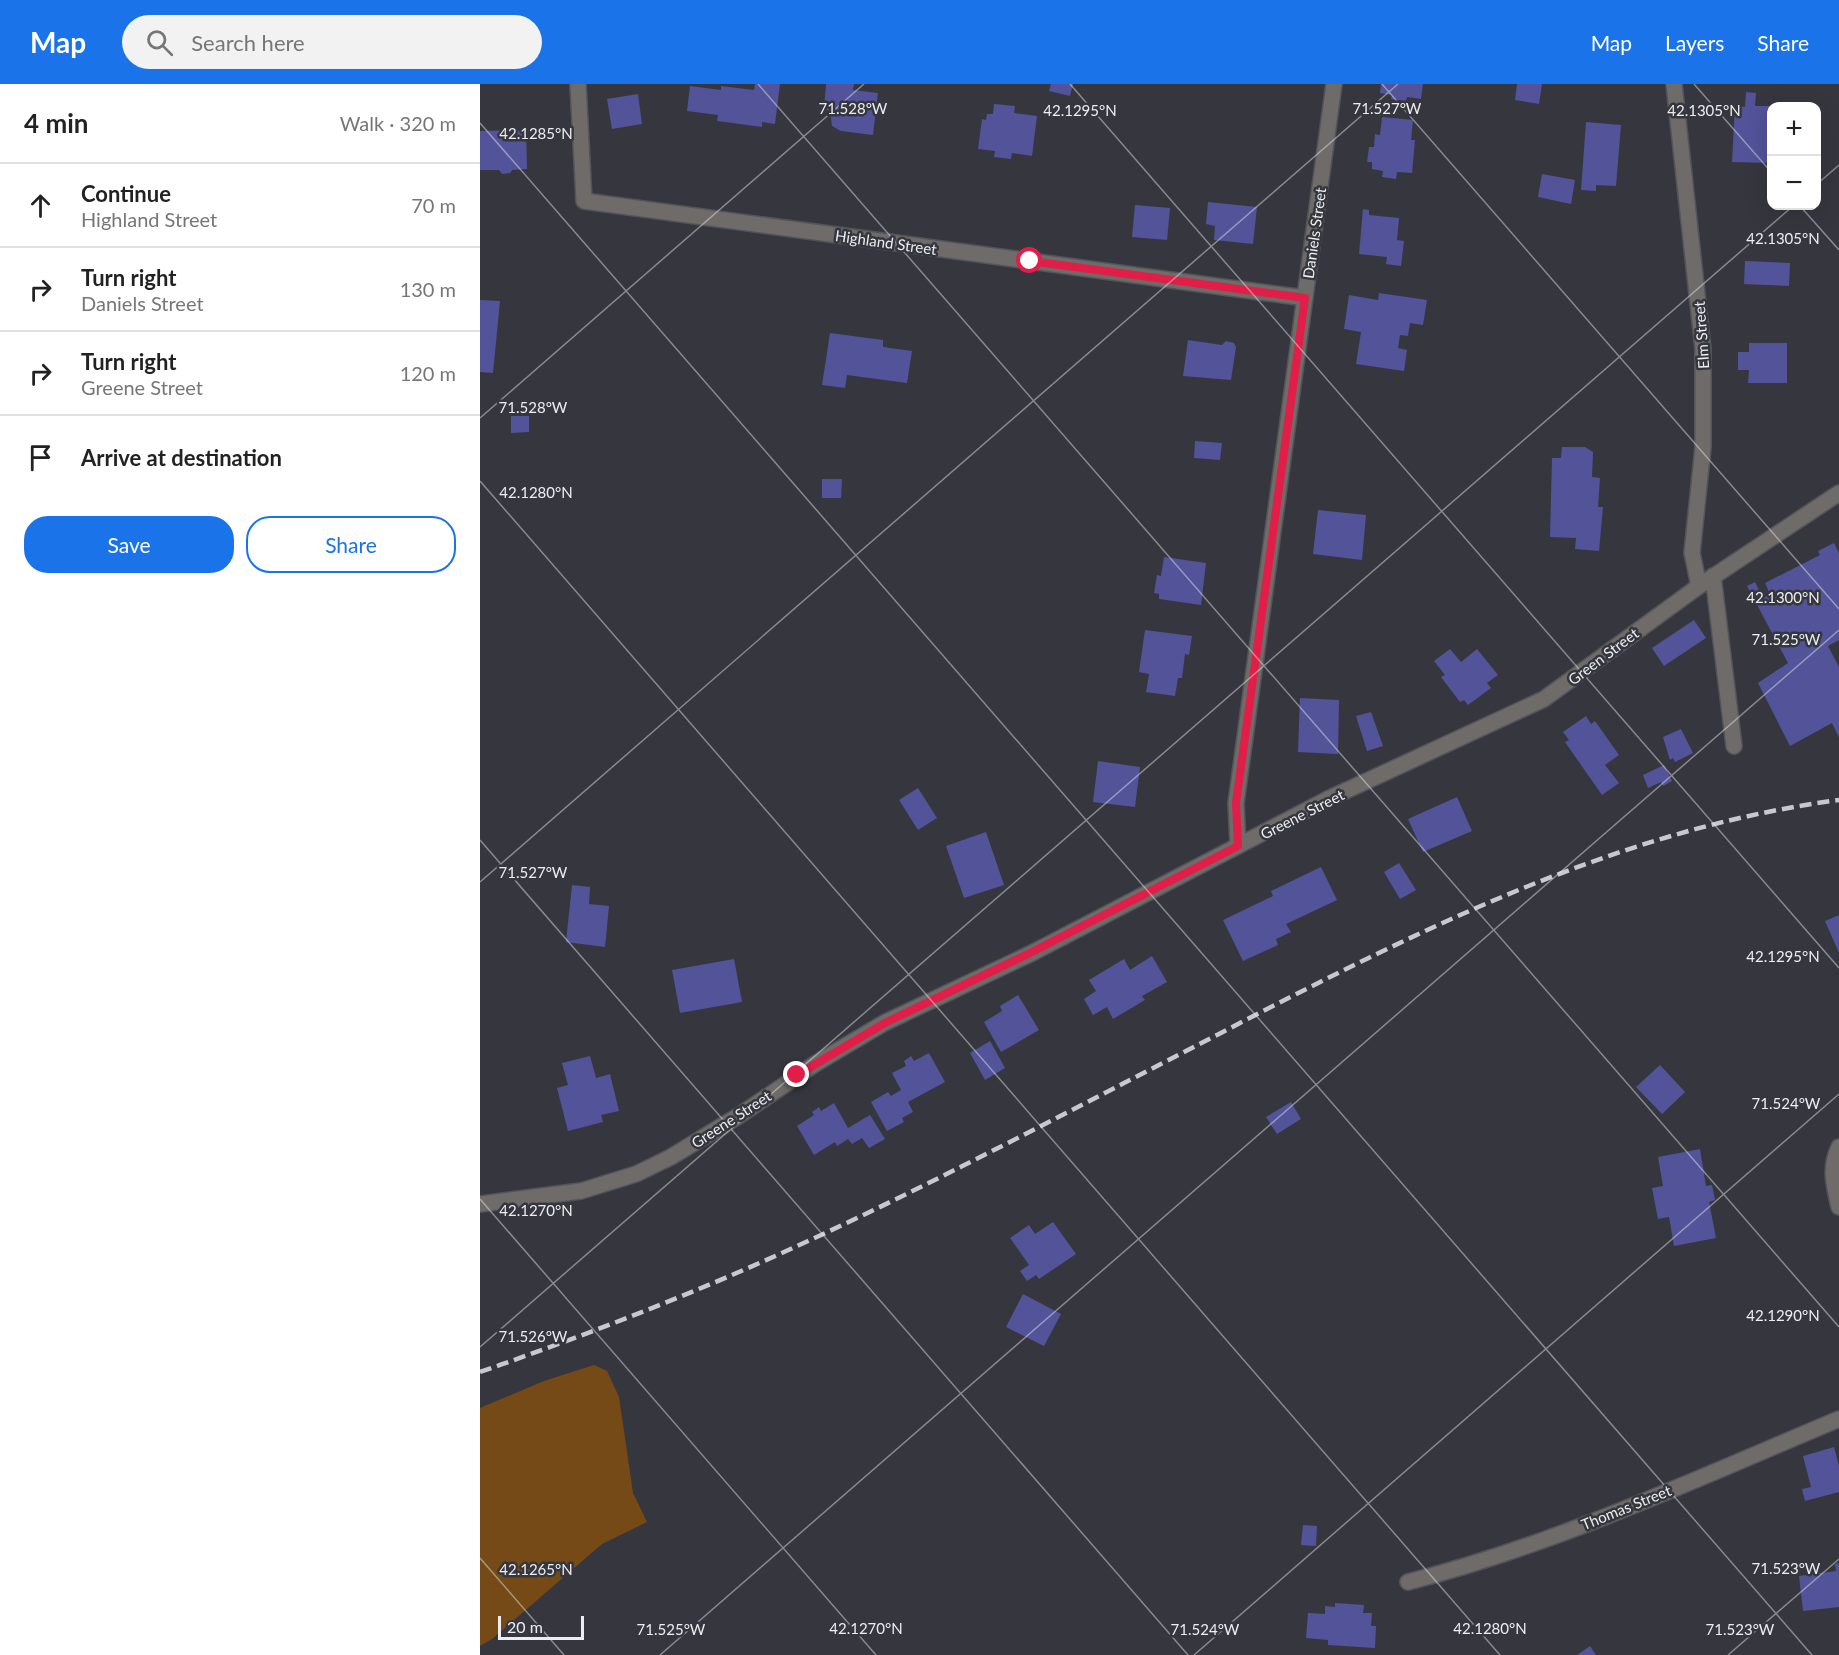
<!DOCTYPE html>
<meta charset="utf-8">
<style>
:root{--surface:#fff;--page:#f2f2f2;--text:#222;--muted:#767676;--line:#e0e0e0;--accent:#1a73e8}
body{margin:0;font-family:Lato,sans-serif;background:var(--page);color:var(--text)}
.controls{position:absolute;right:18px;top:18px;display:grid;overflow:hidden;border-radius:12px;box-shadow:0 6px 24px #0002}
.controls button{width:54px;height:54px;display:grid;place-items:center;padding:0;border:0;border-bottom:2px solid var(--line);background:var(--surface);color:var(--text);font:30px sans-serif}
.scale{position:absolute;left:18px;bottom:15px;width:86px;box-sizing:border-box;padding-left:6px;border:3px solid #ecedf1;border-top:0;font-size:16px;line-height:21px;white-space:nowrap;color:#ecedf1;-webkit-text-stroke:4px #36373e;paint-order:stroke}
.stop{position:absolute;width:18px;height:18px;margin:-14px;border:4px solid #e11d48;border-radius:50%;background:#fff}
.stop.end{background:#e11d48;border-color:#fff;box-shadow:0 2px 6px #0008}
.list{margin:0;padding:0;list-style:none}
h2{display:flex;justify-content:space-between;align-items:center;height:78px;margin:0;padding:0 24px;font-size:26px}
h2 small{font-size:20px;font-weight:400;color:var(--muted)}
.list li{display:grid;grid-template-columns:39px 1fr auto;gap:18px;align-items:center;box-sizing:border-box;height:84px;padding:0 24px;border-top:2px solid var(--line)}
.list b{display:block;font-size:22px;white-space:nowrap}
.list p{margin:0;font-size:20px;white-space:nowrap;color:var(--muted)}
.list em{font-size:20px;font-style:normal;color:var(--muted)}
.actions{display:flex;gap:12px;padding:18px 24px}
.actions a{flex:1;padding:14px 0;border:2px solid var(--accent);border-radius:24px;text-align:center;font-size:21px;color:var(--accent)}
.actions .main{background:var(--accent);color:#fff}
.icon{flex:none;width:33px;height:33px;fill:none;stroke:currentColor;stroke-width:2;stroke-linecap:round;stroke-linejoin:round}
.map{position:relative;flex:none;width:1359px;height:1571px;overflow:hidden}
header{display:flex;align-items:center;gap:36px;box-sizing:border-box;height:84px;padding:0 30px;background:var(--accent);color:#fff}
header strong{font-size:28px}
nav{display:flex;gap:33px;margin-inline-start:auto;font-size:21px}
.search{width:420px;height:54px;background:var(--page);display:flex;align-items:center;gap:15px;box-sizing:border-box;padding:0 21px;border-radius:33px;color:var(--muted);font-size:22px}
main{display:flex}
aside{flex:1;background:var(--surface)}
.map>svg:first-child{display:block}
.green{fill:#764a16}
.building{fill:#525399}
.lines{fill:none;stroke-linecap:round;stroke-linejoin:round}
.minor-casing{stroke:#53545b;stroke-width:18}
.minor{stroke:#6e6b68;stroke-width:15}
.rail{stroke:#c8c9ce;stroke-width:4.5;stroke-dasharray:12 6;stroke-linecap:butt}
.route{stroke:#e11d48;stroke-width:8}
.ticks{fill:none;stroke:#ecedf1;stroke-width:1.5;stroke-opacity:0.45}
.labels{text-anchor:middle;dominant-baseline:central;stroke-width:5;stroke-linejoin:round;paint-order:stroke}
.street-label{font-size:15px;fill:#ecedf1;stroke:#36373e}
.ticks-label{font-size:15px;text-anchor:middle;fill:#ecedf1;stroke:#36373e;stroke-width:5;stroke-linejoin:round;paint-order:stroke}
</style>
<header>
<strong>Map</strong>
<div class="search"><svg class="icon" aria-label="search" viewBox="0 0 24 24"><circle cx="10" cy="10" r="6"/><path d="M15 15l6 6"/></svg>Search here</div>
<nav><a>Map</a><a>Layers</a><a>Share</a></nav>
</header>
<main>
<aside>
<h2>4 min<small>Walk · 320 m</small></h2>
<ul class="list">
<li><svg class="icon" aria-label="ahead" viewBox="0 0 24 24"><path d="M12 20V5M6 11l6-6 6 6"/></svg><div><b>Continue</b><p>Highland Street</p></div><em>70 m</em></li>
<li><svg class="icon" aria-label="right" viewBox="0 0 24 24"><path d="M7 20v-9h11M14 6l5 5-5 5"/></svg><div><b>Turn right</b><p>Daniels Street</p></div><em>130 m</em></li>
<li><svg class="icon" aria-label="right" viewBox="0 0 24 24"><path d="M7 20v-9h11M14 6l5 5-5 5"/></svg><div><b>Turn right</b><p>Greene Street</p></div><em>120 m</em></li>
<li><svg class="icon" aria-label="arrive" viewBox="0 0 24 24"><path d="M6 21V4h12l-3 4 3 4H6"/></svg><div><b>Arrive at destination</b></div></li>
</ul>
<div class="actions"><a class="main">Save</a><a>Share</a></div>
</aside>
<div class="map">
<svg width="1359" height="1571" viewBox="0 0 1359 1571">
<rect width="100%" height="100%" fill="#36373e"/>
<polygon class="green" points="114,1281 127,1287 139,1313 153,1409 167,1438 122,1460 12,1555 0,1562 0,1324 64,1297"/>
<g class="building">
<polygon points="275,0 300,0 295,40 282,38 282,43 237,37 238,31 207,27 210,2 241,6 241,2 274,6"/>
<polygon points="346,0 374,0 373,6 398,9 393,51 361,47 352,42 350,27 344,25"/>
<polygon points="571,0 593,0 590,12 569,7"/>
<polygon points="901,0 943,0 941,15 927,13 926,17 911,15 912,11 900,9"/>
<polygon points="1037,0 1062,0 1059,20 1035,16"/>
<polygon points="1266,8 1276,9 1275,22 1292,22 1290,79 1252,78 1255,22 1265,23"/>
<polygon points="158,10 162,40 132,45 127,15"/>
<polygon points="514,20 535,22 534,29 557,32 552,72 532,69 531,75 514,73 515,67 498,65 502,35 506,36 507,30 513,30"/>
<polygon points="902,33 933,36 931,56 935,56 932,89 917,88 916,95 902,93 903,87 892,85 892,78 887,78 889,63 894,63 895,50 900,51"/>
<polygon points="1106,38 1141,41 1136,102 1116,101 1116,107 1101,106"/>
<polygon points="46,46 47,85 32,86 30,89 22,90 19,86 0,86 0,47"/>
<polygon points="1062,90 1095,96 1091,120 1058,113"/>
<polygon points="728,118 777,123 773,160 734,156 735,142 726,140"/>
<polygon points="655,121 690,124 687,156 652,153"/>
<polygon points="883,125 889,126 889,131 919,134 917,156 924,157 921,182 906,180 907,173 879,170"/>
<polygon points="1265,177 1310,179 1309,202 1264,200"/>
<polygon points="899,209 947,216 943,241 930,239 928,252 920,251 918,264 927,266 924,287 876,280 881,248 864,245 869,211 898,216"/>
<polygon points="0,216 20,217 13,289 0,288"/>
<polygon points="350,249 403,256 403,263 432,267 427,299 367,291 365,304 342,301"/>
<polygon points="708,256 742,261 746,257 754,259 756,263 751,296 703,292"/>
<polygon points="1269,259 1307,259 1307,299 1268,299 1269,286 1258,286 1258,268 1269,268"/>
<polygon points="31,332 49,332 49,348 31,349"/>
<polygon points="715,357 742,359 740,376 714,374"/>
<polygon points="1082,363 1105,363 1113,368 1112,393 1120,394 1118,423 1123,423 1119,467 1095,465 1096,454 1070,453 1072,374 1081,374"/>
<polygon points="342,395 362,395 361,414 342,414"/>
<polygon points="838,426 886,431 882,476 833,470"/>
<polygon points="1354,459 1359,469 1359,556 1348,562 1359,583 1359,653 1352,639 1310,662 1278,599 1308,579 1267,502 1275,498 1283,514 1290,510 1285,499 1340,471 1338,467"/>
<polygon points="684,473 726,479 721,521 679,515 679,510 674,509 677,491 681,492"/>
<polygon points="1214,536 1226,554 1184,582 1172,564"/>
<polygon points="665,546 712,552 709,571 705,570 702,594 698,594 695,612 666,608 669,590 659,588"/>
<polygon points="970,565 981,578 997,565 1018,591 1007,599 1011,604 988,621 984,616 980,618 961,593 965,591 954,577"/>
<polygon points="820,614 859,616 858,670 818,668"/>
<polygon points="891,628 903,662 887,667 876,632"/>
<polygon points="1106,632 1111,640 1115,637 1139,671 1125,681 1139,699 1122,711 1085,658 1089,656 1083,648"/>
<polygon points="1201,645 1213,669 1195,678 1193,674 1190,676 1183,653"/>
<polygon points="618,677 660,683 655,723 613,718"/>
<polygon points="1184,681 1192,697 1183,702 1181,698 1168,704 1163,691"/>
<polygon points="438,704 457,734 438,746 419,716"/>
<polygon points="977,713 992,747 943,768 928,735"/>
<polygon points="506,748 524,801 484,814 466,762"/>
<polygon points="919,779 936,806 920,815 904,788"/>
<polygon points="841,783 857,816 806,840 811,848 796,855 798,861 763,877 743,836 793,812 791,807"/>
<polygon points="92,801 110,803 109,820 129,822 125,863 86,858"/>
<polygon points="1359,831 1359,869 1345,837"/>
<polygon points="672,872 687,898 662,912 665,916 633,935 627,923 613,931 604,915 616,907 609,896 644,875 650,886"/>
<polygon points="254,875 262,918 200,929 192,886"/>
<polygon points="538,911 559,946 521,968 504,938 522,927 520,922"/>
<polygon points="510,957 525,984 505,996 490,969"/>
<polygon points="449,969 465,998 428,1018 433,1028 422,1034 424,1038 407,1047 391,1018 408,1008 411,1012 421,1006 412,989 426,982 424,977 431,972 434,977"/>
<polygon points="110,972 116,994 130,990 139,1027 121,1031 123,1038 88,1047 77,1004 88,1001 82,979"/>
<polygon points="1180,981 1205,1008 1182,1030 1156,1003"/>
<polygon points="811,1018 821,1035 797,1050 786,1033"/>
<polygon points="354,1019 368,1044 390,1031 405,1055 389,1064 382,1054 372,1060 368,1055 357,1062 355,1058 334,1071 317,1042 334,1031 332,1028 339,1023 341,1027"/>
<polygon points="1220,1065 1226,1102 1232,1101 1235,1116 1229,1118 1236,1154 1194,1162 1189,1133 1178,1135 1172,1104 1183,1102 1178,1073"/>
<polygon points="573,1138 596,1170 559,1195 556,1191 547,1197 540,1187 549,1181 530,1154 549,1141 555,1150"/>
<polygon points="543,1210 581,1230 564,1262 526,1243"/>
<polygon points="1354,1363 1359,1382 1359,1408 1325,1417 1322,1405 1331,1403 1323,1372"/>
<polygon points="823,1441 837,1442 836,1462 821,1461"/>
<polygon points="1359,1479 1359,1523 1323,1527 1319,1492 1356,1487 1355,1480"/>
<polygon points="855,1519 884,1521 883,1529 892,1529 891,1542 896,1542 895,1564 848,1561 848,1556 826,1554 828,1529 845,1530 845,1522 855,1523"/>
<polygon points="1110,1562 1116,1571 1097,1571"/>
</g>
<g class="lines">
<defs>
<g id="minor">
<polyline points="98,0 104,117 825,214"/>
<polyline points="1194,0 1223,265 1223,363 1212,469 1219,502"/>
<polyline points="1233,492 1254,662"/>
<polyline points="758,762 756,719 854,0"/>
<path d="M1359,1063C1349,1084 1354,1101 1359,1123"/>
<polyline points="0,1120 101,1107 156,1090 191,1073 260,1031 335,980 404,939 552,869 850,714 1064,615 1219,502 1359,409"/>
<path d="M928,1498C1077,1460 1218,1394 1359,1335"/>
</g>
</defs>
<use href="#minor" class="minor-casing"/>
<use href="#minor" class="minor"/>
<path class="rail" d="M0,1288C103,1252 205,1213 304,1168C419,1116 532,1057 644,999C871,883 1101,750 1359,716"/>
</g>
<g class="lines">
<polyline class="route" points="317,991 405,939 552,868 758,762 756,719 825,214 550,177"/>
</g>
<path class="ticks" d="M278,0L1359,1243M590,0L1359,884M902,0L1359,525M1214,0L1292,89M0,39L1332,1571M1336,101L1359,81M1320,122L1359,166M0,334L384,0M0,397L1020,1571M0,756L708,1571M0,798L918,0M0,1115L396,1571M0,1263L1313,122M0,1474L84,1571M180,1571L1359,546M714,1571L1359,1010M1248,1571L1359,1475"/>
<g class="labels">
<g class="street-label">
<text transform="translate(834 149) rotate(-82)">Daniels Street</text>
<text transform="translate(406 158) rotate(8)">Highland Street</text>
<text transform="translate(1221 251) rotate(-94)">Elm Street</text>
<text transform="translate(1123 572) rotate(-37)">Green Street</text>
<text transform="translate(822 730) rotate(-27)">Greene Street</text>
<text transform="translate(251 1035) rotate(-33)">Greene Street</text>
<text transform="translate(1146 1423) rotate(-22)">Thomas Street</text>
</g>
</g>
<g class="ticks-label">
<text x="373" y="30">71.528°W</text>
<text x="907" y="30">71.527°W</text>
<text x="600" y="32">42.1295°N</text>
<text x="1224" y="32">42.1305°N</text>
<text x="56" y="55">42.1285°N</text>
<text x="1303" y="160">42.1305°N</text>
<text x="53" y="329">71.528°W</text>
<text x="56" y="414">42.1280°N</text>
<text x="1303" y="519">42.1300°N</text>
<text x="1306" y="561">71.525°W</text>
<text x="53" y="794">71.527°W</text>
<text x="1303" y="878">42.1295°N</text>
<text x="1306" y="1025">71.524°W</text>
<text x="56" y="1132">42.1270°N</text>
<text x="1303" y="1237">42.1290°N</text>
<text x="53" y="1258">71.526°W</text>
<text x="1306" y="1490">71.523°W</text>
<text x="56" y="1491">42.1265°N</text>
<text x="386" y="1550">42.1270°N</text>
<text x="1010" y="1550">42.1280°N</text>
<text x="191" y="1551">71.525°W</text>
<text x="725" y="1551">71.524°W</text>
<text x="1260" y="1551">71.523°W</text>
</g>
</svg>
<div class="controls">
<button>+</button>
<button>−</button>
</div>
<div class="scale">20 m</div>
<div class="stop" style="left:550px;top:177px"></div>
<div class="stop end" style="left:317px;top:991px"></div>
</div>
</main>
